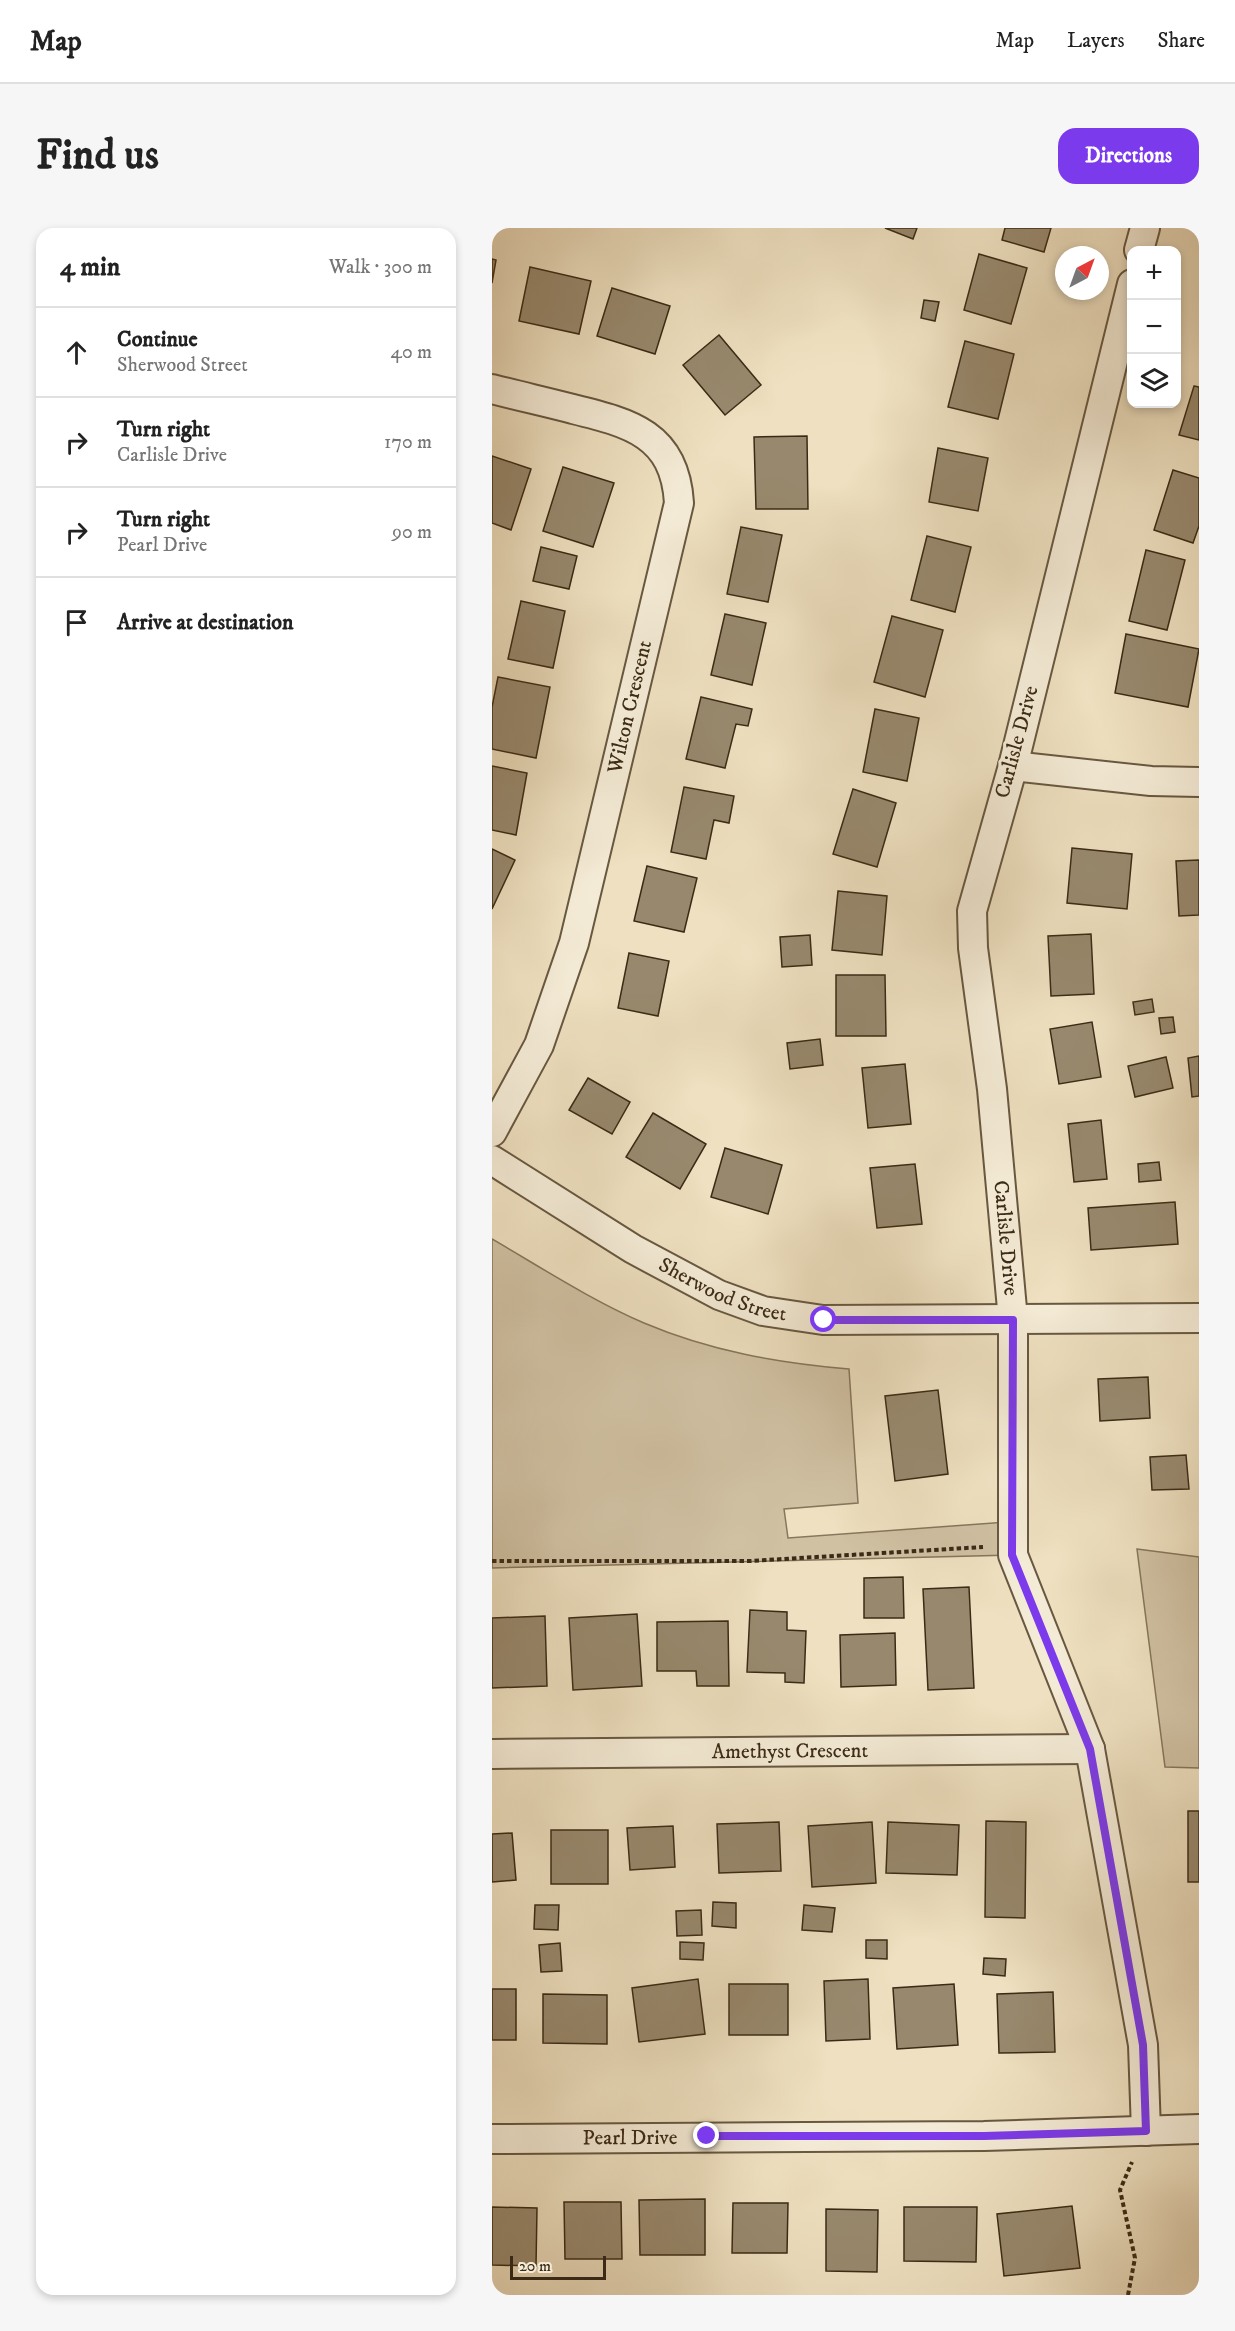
<!DOCTYPE html>
<meta charset="utf-8">
<style>
:root{--surface:#fff;--page:#f6f6f6;--text:#222;--muted:#767676;--line:#e0e0e0;--accent:#7c3aed}
body{margin:0;font-family:"IM FELL DW Pica",serif;background:var(--page);color:var(--text)}
.controls{position:absolute;right:18px;top:18px;display:grid;overflow:hidden;border-radius:12px;box-shadow:0 3px 9px #0003}
.controls button{width:54px;height:54px;display:grid;place-items:center;padding:0;border:0;border-bottom:2px solid var(--line);background:var(--surface);color:var(--text);font:30px sans-serif}
.compass{position:absolute;left:563px;top:18px;width:54px;height:54px;border-radius:50%;background:var(--surface);box-shadow:0 3px 9px #0003;rotate:41deg}
.scale{position:absolute;left:18px;bottom:15px;width:96px;box-sizing:border-box;padding-left:6px;border:3px solid #3b2b16;border-top:0;font-size:16px;line-height:21px;white-space:nowrap;color:#3b2b16;-webkit-text-stroke:4px #f4ebd6;paint-order:stroke}
.stop{position:absolute;width:18px;height:18px;margin:-14px;border:4px solid #7c3aed;border-radius:50%;background:#fff}
.stop.end{background:#7c3aed;border-color:#fff;box-shadow:0 2px 6px #0008}
.list{margin:0;padding:0;list-style:none}
h2{display:flex;justify-content:space-between;align-items:center;height:78px;margin:0;padding:0 24px;font-size:26px}
h2 small{font-size:20px;font-weight:400;color:var(--muted)}
.list li{display:grid;grid-template-columns:39px 1fr auto;gap:18px;align-items:center;box-sizing:border-box;height:90px;padding:0 24px;border-top:2px solid var(--line)}
.list b{display:block;font-size:22px;white-space:nowrap}
.list p{margin:0;font-size:20px;white-space:nowrap;color:var(--muted)}
.list em{font-size:20px;font-style:normal;color:var(--muted)}
.icon{flex:none;width:33px;height:33px;fill:none;stroke:currentColor;stroke-width:2;stroke-linecap:round;stroke-linejoin:round}
.map{position:relative;flex:none;width:707px;height:2067px;overflow:hidden;border-radius:18px}
header{display:flex;align-items:center;gap:36px;box-sizing:border-box;height:84px;padding:0 30px;background:var(--surface);border-bottom:2px solid var(--line)}
header strong{font-size:28px}
nav{display:flex;gap:33px;margin-inline-start:auto;font-size:21px}
.intro{display:flex;align-items:center;justify-content:space-between;box-sizing:border-box;height:144px;padding:0 36px}
h1{margin:0;font-size:42px}
.button{padding:15px 27px;border-radius:18px;background:var(--accent);color:#fff;font-size:21px;font-weight:700}
main{display:flex;gap:36px;padding:0 36px}
aside{flex:1;background:var(--surface);border-radius:18px;box-shadow:0 3px 9px #0003}
.map>svg:first-child{display:block}
.green{fill:#d0c1a3;stroke:#86765c;stroke-width:1.5}
.building{fill:#98896e;stroke:#3b2b16;stroke-width:1.5}
.lines{fill:none;stroke-linecap:round;stroke-linejoin:round}
.minor-casing{stroke:#685840;stroke-width:32}
.path{stroke:#3b2b16;stroke-width:4;stroke-dasharray:4.5 3;stroke-linecap:butt}
.minor{stroke:#f4ebd6;stroke-width:28}
.route{stroke:#7c3aed;stroke-width:8}
.labels{text-anchor:middle;dominant-baseline:central;stroke-width:6;stroke-linejoin:round;paint-order:stroke}
.street-label{font-size:21px;fill:#3b2b16;stroke:#f4ebd6}
</style>
<header>
<strong>Map</strong>
<nav><a>Map</a><a>Layers</a><a>Share</a></nav>
</header>
<div class="intro"><h1>Find us</h1><a class="button">Directions</a></div>
<main>
<aside>
<h2>4 min<small>Walk · 300 m</small></h2>
<ul class="list">
<li><svg class="icon" aria-label="ahead" viewBox="0 0 24 24"><path d="M12 20V5M6 11l6-6 6 6"/></svg><div><b>Continue</b><p>Sherwood Street</p></div><em>40 m</em></li>
<li><svg class="icon" aria-label="right" viewBox="0 0 24 24"><path d="M7 20v-9h11M14 6l5 5-5 5"/></svg><div><b>Turn right</b><p>Carlisle Drive</p></div><em>170 m</em></li>
<li><svg class="icon" aria-label="right" viewBox="0 0 24 24"><path d="M7 20v-9h11M14 6l5 5-5 5"/></svg><div><b>Turn right</b><p>Pearl Drive</p></div><em>90 m</em></li>
<li><svg class="icon" aria-label="arrive" viewBox="0 0 24 24"><path d="M6 21V4h12l-3 4 3 4H6"/></svg><div><b>Arrive at destination</b></div></li>
</ul>
</aside>
<div class="map">
<svg width="707" height="2067" viewBox="0 0 707 2067">
<rect width="100%" height="100%" fill="#eee0c0"/>
<filter id="stains"><feTurbulence type="fractalNoise" baseFrequency=".00333" numOctaves="4"/><feColorMatrix values="0 0 0 0 .2 0 0 0 0 .09 0 0 0 0 .02 0 0 0 .5 -.17"/></filter>
<radialGradient id="worn" r=".72"><stop offset=".6" stop-color="#630" stop-opacity="0"/><stop offset="1" stop-color="#630" stop-opacity=".3"/></radialGradient>
<g class="green">
<path d="M0,1011C50,1040 99,1072 152,1095C218,1123 286,1135 357,1141L366,1275L292,1281L296,1310L515,1294L521,1327L0,1340Z"/>
<polygon points="645,1321 707,1329 707,1540 673,1539"/>
</g>
<g class="building">
<polygon points="393,0 425,0 421,11"/>
<polygon points="513,0 559,0 552,24 510,12"/>
<polygon points="487,26 535,40 519,96 472,82"/>
<polygon points="0,31 4,32 0,55"/>
<polygon points="38,39 99,53 87,106 27,93"/>
<polygon points="120,60 178,78 163,126 105,108"/>
<polygon points="432,72 447,74 443,93 429,90"/>
<polygon points="227,107 269,157 233,187 191,137"/>
<polygon points="473,113 522,126 506,191 456,179"/>
<polygon points="702,158 707,159 707,212 687,207"/>
<polygon points="315,208 316,281 264,281 262,209"/>
<polygon points="446,220 496,230 486,283 437,274"/>
<polygon points="0,228 39,241 19,302 0,295"/>
<polygon points="71,239 122,255 101,319 51,303"/>
<polygon points="681,242 707,250 707,298 701,315 662,302"/>
<polygon points="249,299 290,307 276,374 235,366"/>
<polygon points="435,308 479,319 463,384 419,372"/>
<polygon points="49,319 85,328 77,361 41,353"/>
<polygon points="654,322 693,332 675,402 637,393"/>
<polygon points="29,373 73,383 61,440 16,431"/>
<polygon points="233,386 274,395 260,457 219,447"/>
<polygon points="400,388 451,402 433,469 382,454"/>
<polygon points="634,406 707,421 696,479 623,465"/>
<polygon points="6,449 58,459 44,530 0,521 0,479"/>
<polygon points="209,469 260,481 256,498 244,496 233,540 194,531"/>
<polygon points="383,481 427,490 415,553 371,544"/>
<polygon points="0,538 35,545 24,607 0,602"/>
<polygon points="192,559 242,568 237,595 222,592 214,631 179,624"/>
<polygon points="361,561 404,575 385,639 341,626"/>
<polygon points="580,620 640,626 635,681 575,675"/>
<polygon points="0,621 23,632 0,681"/>
<polygon points="707,632 707,687 687,688 684,633"/>
<polygon points="155,638 205,650 192,704 142,693"/>
<polygon points="346,663 395,668 390,727 340,722"/>
<polygon points="599,706 602,766 559,768 556,708"/>
<polygon points="318,707 320,737 290,739 288,709"/>
<polygon points="137,725 177,733 166,788 126,780"/>
<polygon points="344,747 393,747 394,808 344,808"/>
<polygon points="660,771 662,784 643,787 641,774"/>
<polygon points="681,789 683,804 669,806 667,790"/>
<polygon points="600,794 609,849 567,856 558,801"/>
<polygon points="328,811 331,837 298,841 295,815"/>
<polygon points="707,828 707,868 700,869 696,830"/>
<polygon points="674,829 681,860 643,869 636,838"/>
<polygon points="413,836 419,896 376,900 370,840"/>
<polygon points="96,850 138,874 120,906 77,882"/>
<polygon points="161,885 214,916 188,961 134,929"/>
<polygon points="609,892 615,951 582,954 576,896"/>
<polygon points="233,920 290,937 276,986 219,969"/>
<polygon points="667,934 669,952 647,954 646,936"/>
<polygon points="423,936 430,996 385,1000 378,940"/>
<polygon points="683,974 686,1016 599,1022 596,980"/>
<polygon points="656,1149 658,1190 608,1193 606,1151"/>
<polygon points="446,1162 456,1246 403,1253 393,1168"/>
<polygon points="694,1227 697,1261 660,1262 658,1229"/>
<polygon points="411,1349 412,1390 372,1390 372,1350"/>
<polygon points="477,1359 482,1460 436,1462 431,1361"/>
<polygon points="258,1382 295,1384 295,1402 314,1403 312,1455 293,1454 293,1445 255,1444"/>
<polygon points="145,1386 150,1458 81,1462 77,1390"/>
<polygon points="53,1388 55,1458 0,1460 0,1390"/>
<polygon points="236,1393 237,1458 205,1458 204,1443 165,1443 165,1394"/>
<polygon points="403,1405 404,1457 349,1459 348,1407"/>
<rect x="696" y="1583" width="11" height="71"/>
<polygon points="494,1593 534,1594 533,1690 493,1689"/>
<polygon points="287,1594 289,1643 227,1645 225,1596"/>
<polygon points="380,1594 384,1655 320,1659 316,1598"/>
<polygon points="396,1594 467,1597 465,1647 394,1645"/>
<polygon points="181,1598 183,1639 138,1642 135,1600"/>
<rect x="59" y="1602" width="57" height="54"/>
<polygon points="20,1605 24,1652 0,1654 0,1606"/>
<polygon points="221,1674 244,1675 244,1700 220,1698"/>
<polygon points="43,1677 67,1677 66,1702 42,1701"/>
<polygon points="312,1677 343,1680 340,1704 310,1702"/>
<polygon points="209,1682 210,1707 185,1708 184,1683"/>
<polygon points="374,1712 395,1712 395,1731 374,1730"/>
<polygon points="188,1714 212,1715 211,1732 188,1731"/>
<polygon points="68,1715 70,1743 49,1744 47,1717"/>
<polygon points="492,1730 514,1731 513,1748 491,1746"/>
<polygon points="206,1751 213,1806 147,1814 140,1760"/>
<polygon points="376,1751 378,1811 334,1813 332,1753"/>
<rect x="237" y="1756" width="59" height="51"/>
<polygon points="462,1756 466,1817 405,1821 401,1760"/>
<rect x="0" y="1761" width="24" height="51"/>
<polygon points="561,1764 563,1824 507,1825 505,1766"/>
<polygon points="51,1766 115,1767 115,1816 51,1815"/>
<polygon points="213,1971 213,2027 148,2027 147,1972"/>
<polygon points="72,1974 129,1974 130,2031 73,2031"/>
<polygon points="241,1975 296,1975 295,2025 240,2025"/>
<polygon points="580,1978 588,2040 512,2048 505,1986"/>
<polygon points="0,1979 45,1980 44,2038 0,2037"/>
<polygon points="412,1979 485,1979 484,2034 412,2033"/>
<polygon points="334,1981 386,1982 385,2044 334,2043"/>
</g>
<g class="lines">
<defs>
<g id="minor">
<polyline points="647,22 653,0"/>
<path id="s1" d="M640,56L521,538L480,683L481,720L500,861L521,1092V1327L598,1521L651,1817L654,1903"/>
<path d="M0,161C27,168 54,174 81,181C138,195 183,206 187,275L82,715L47,817L0,904"/>
<polyline points="521,538 659,553 707,554"/>
<path id="s2" d="M0,932L141,1021L227,1067L271,1083L331,1092L707,1090"/>
<path id="s3" d="M0,1526L598,1521"/>
<path id="s4" d="M0,1911L492,1908L707,1901"/>
</g>
</defs>
<use href="#minor" class="minor-casing"/>
<g class="path">
<polyline points="0,1333 258,1333 491,1319"/>
<polyline points="636,2067 643,2030 628,1962 640,1934"/>
</g>
<use href="#minor" class="minor"/>
</g>
<g class="lines">
<polyline class="route" points="215,1908 492,1908 654,1903 651,1817 598,1521 520,1327 521,1092 332,1092"/>
</g>
<g class="labels">
<g class="street-label">
<text transform="translate(138 479) rotate(-77)">Wilton Crescent</text>
<text transform="translate(525 514) rotate(-75)">Carlisle Drive</text>
<text stroke="none"><textPath href="#s1" startOffset="976">Carlisle Drive</textPath></text>
<text stroke="none"><textPath href="#s2" startOffset="266">Sherwood Street</textPath></text>
<text stroke="none"><textPath href="#s3" startOffset="298">Amethyst Crescent</textPath></text>
<text stroke="none"><textPath href="#s4" startOffset="138">Pearl Drive</textPath></text>
</g>
</g>
<rect width="100%" height="100%" filter="url(#stains)"/>
<rect width="100%" height="100%" fill="url(#worn)"/>
</svg>
<div class="controls">
<button>+</button>
<button>−</button>
<button><svg class="icon" aria-label="layers" viewBox="0 0 24 24"><path d="M12 4l9 5-9 5-9-5zM3 14l9 5 9-5"/></svg></button>
</div>
<svg class="compass" viewBox="-18 -18 36 36"><path d="M0-13l5 13h-10z" fill="#e53935"/><path d="M0 13l5-13h-10z" fill="#767676"/></svg>
<div class="scale">20 m</div>
<div class="stop" style="left:332px;top:1092px"></div>
<div class="stop end" style="left:215px;top:1908px"></div>
</div>
</main>
